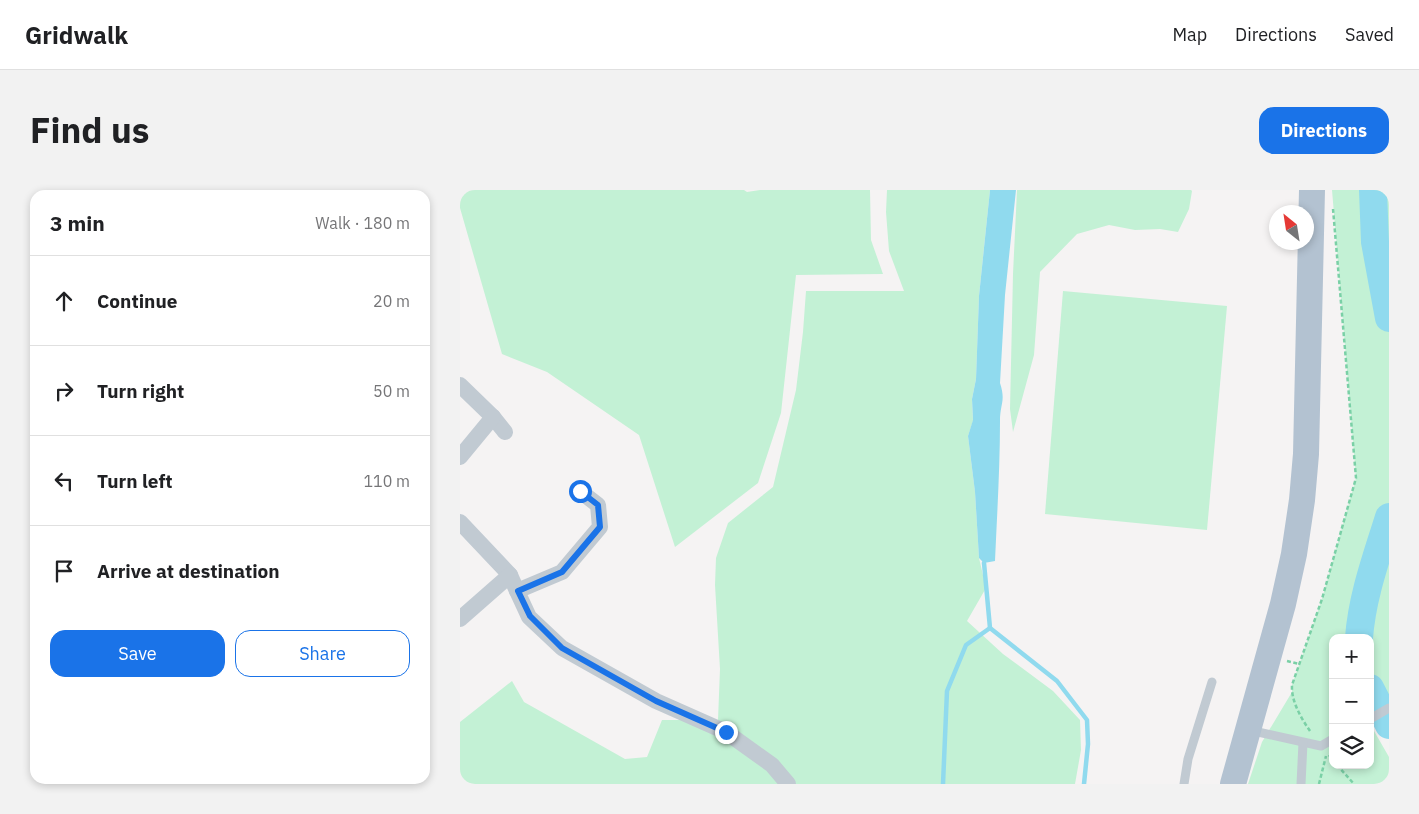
<!DOCTYPE html>
<meta charset="utf-8">
<style>
:root{--surface:#fff;--page:#f2f2f2;--text:#202124;--muted:#757577;--line:#e0e0e0;--accent:#1a73e8}
body{margin:0;font-family:"IBM Plex Sans",sans-serif;background:var(--page);color:var(--text)}
.controls{position:absolute;right:15px;bottom:15px;display:grid;overflow:hidden;border-radius:10px;box-shadow:0 2px 8px #0003}
.controls button{width:45px;height:45px;display:grid;place-items:center;padding:0;border:0;border-bottom:1px solid var(--line);background:var(--surface);color:var(--text);font:25px sans-serif}
.compass{position:absolute;left:809px;top:15px;width:45px;height:45px;border-radius:50%;background:var(--surface);box-shadow:0 2px 8px #0003;rotate:330deg}
.stop{position:absolute;width:15px;height:15px;margin:-11px;border:4px solid #1a73e8;border-radius:50%;background:#fff}
.stop.end{background:#1a73e8;border-color:#fff;box-shadow:0 1px 5px #0008}
.list{margin:0;padding:0;list-style:none}
h2{display:flex;justify-content:space-between;align-items:center;height:65px;margin:0;padding:0 20px;font-size:21px}
h2 small{font-size:16px;font-weight:400;color:var(--muted)}
.list li{display:grid;grid-template-columns:32px 1fr auto;gap:15px;align-items:center;box-sizing:border-box;height:90px;padding:0 20px;border-top:1px solid var(--line)}
.list b{display:block;font-size:19px;white-space:nowrap}
.list em{font-size:16px;font-style:normal;color:var(--muted)}
.actions{display:flex;gap:10px;padding:15px 20px}
.actions a{flex:1;padding:11px 0;border:1px solid var(--accent);border-radius:15px;text-align:center;font-size:18px;color:var(--accent)}
.actions .main{background:var(--accent);color:#fff}
.icon{flex:none;width:28px;height:28px;fill:none;stroke:currentColor;stroke-width:2;stroke-linecap:round;stroke-linejoin:round}
.map{position:relative;flex:none;width:929px;height:594px;overflow:hidden;border-radius:15px}
header{display:flex;align-items:center;gap:30px;box-sizing:border-box;height:70px;padding:0 25px;background:var(--surface);border-bottom:1px solid var(--line)}
header strong{font-size:24px}
nav{display:flex;gap:28px;margin-inline-start:auto;font-size:18px}
.intro{display:flex;align-items:center;justify-content:space-between;box-sizing:border-box;height:120px;padding:0 30px}
h1{margin:0;font-size:35px}
.button{padding:12px 22px;border-radius:15px;background:var(--accent);color:#fff;font-size:18px;font-weight:700}
main{display:flex;gap:30px;padding:0 30px}
aside{flex:1;background:var(--surface);border-radius:15px;box-shadow:0 2px 8px #0003}
.map>svg:first-child{display:block}
.green{fill:#c3f1d5}
.water{fill:#90daee}
.lines{fill:none;stroke-linecap:round;stroke-linejoin:round}
.stream{stroke:#90daee;stroke-width:4.5}
.river{stroke:#90daee;stroke-width:28}
.path{stroke:#7ad0a6;stroke-width:2.5;stroke-dasharray:4 2.5;stroke-linecap:butt}
.service{stroke:#c1cad2;stroke-width:9}
.minor{stroke:#c1cad2;stroke-width:16}
.primary{stroke:#b3c2d1;stroke-width:26}
.route{stroke:#1a73e8;stroke-width:6}
</style>
<header>
<strong>Gridwalk</strong>
<nav><a>Map</a><a>Directions</a><a>Saved</a></nav>
</header>
<div class="intro"><h1>Find us</h1><a class="button">Directions</a></div>
<main>
<aside>
<h2>3 min<small>Walk · 180 m</small></h2>
<ul class="list">
<li><svg class="icon" aria-label="ahead" viewBox="0 0 24 24"><path d="M12 20V5M6 11l6-6 6 6"/></svg><div><b>Continue</b></div><em>20 m</em></li>
<li><svg class="icon" aria-label="right" viewBox="0 0 24 24"><path d="M7 20v-9h11M14 6l5 5-5 5"/></svg><div><b>Turn right</b></div><em>50 m</em></li>
<li><svg class="icon" aria-label="left" viewBox="0 0 24 24"><path d="M17 20v-9H6M10 6l-5 5 5 5"/></svg><div><b>Turn left</b></div><em>110 m</em></li>
<li><svg class="icon" aria-label="arrive" viewBox="0 0 24 24"><path d="M6 21V4h12l-3 4 3 4H6"/></svg><div><b>Arrive at destination</b></div></li>
</ul>
<div class="actions"><a class="main">Save</a><a>Share</a></div>
</aside>
<div class="map">
<svg width="929" height="594" viewBox="0 0 929 594">
<rect width="100%" height="100%" fill="#f5f3f3"/>
<g class="green">
<polygon points="0,0 284,0 287,2 300,0 410,0 411,50 423,84 336,85 321,223 298,293 215,357 179,245 87,182 42,164 0,18"/>
<polygon points="427,0 530,0 519,106 516,189 512,209 513,231 508,246 515,302 519,368 526,398 507,431 543,464 593,501 620,530 621,560 615,594 0,594 0,532 52,491 64,512 165,569 187,567 202,530 258,530 260,479 255,395 256,368 268,333 313,297 336,200 343,142 346,101 444,101 429,61 426,22"/>
<polygon points="557,0 731,0 732,1 729,19 718,42 700,39 675,40 649,35 617,44 580,82 574,165 553,242 550,219 553,84"/>
<polygon points="872,0 929,0 929,507 910,517 910,448 873,448 873,575 910,575 910,534 929,567 929,594 788,594 802,552 832,502 832,495 862,409 896,288"/>
<polygon points="603,101 767,116 747,340 585,324"/>
</g>
<path class="water" d="M530,0H556L545,105L540,193C546,211 540,214 540,231C540,278 537,325 535,371L524,373L519,368L515,302L508,246L513,230L512,209L516,189L519,106Z"/>
<g class="lines">
<g class="stream">
<polyline points="524,373 530,438 597,491 627,530 628,554 624,594"/>
<polyline points="483,594 487,501 506,455 530,438"/>
</g>
<g class="river">
<polyline points="913,0 915,52 929,128"/>
<path d="M899,448C902,406 917,366 929,327"/>
<polyline points="910,498 929,535"/>
</g>
<g class="path">
<polyline points="827,471 839,474"/>
<path d="M850,541C841,528 831,511 832,495L862,409L896,288L873,19"/>
<polyline points="869,565 873,570"/>
<polyline points="877,575 894,594"/>
<polyline points="859,594 866,566"/>
</g>
<g class="service">
<polyline points="910,529 929,518"/>
<polyline points="789,540 861,556 873,549"/>
<polyline points="724,594 728,569 752,492"/>
<polyline points="841,594 843,553"/>
</g>
<g class="minor">
<polyline points="0,195 33,227 45,242"/>
<polyline points="0,267 33,227"/>
<polyline points="120,301 138,315 140,337 102,382 57,401 69,427 102,458 196,511 266,542 312,575 328,594"/>
<polyline points="0,332 50,385"/>
<polyline points="0,429 50,385 57,401"/>
</g>
<polyline class="primary" points="773,594 823,414 834,364 842,310 846,264 852,0"/>
</g>
<g class="lines">
<polyline class="route" points="120,301 138,315 140,337 102,382 58,401 70,426 102,458 196,511 266,542"/>
</g>
</svg>
<div class="controls">
<button>+</button>
<button>−</button>
<button><svg class="icon" aria-label="layers" viewBox="0 0 24 24"><path d="M12 4l9 5-9 5-9-5zM3 14l9 5 9-5"/></svg></button>
</div>
<svg class="compass" viewBox="-18 -18 36 36"><path d="M0-13l5 13h-10z" fill="#e53935"/><path d="M0 13l5-13h-10z" fill="#757577"/></svg>
<div class="stop" style="left:120px;top:301px"></div>
<div class="stop end" style="left:266px;top:542px"></div>
</div>
</main>
